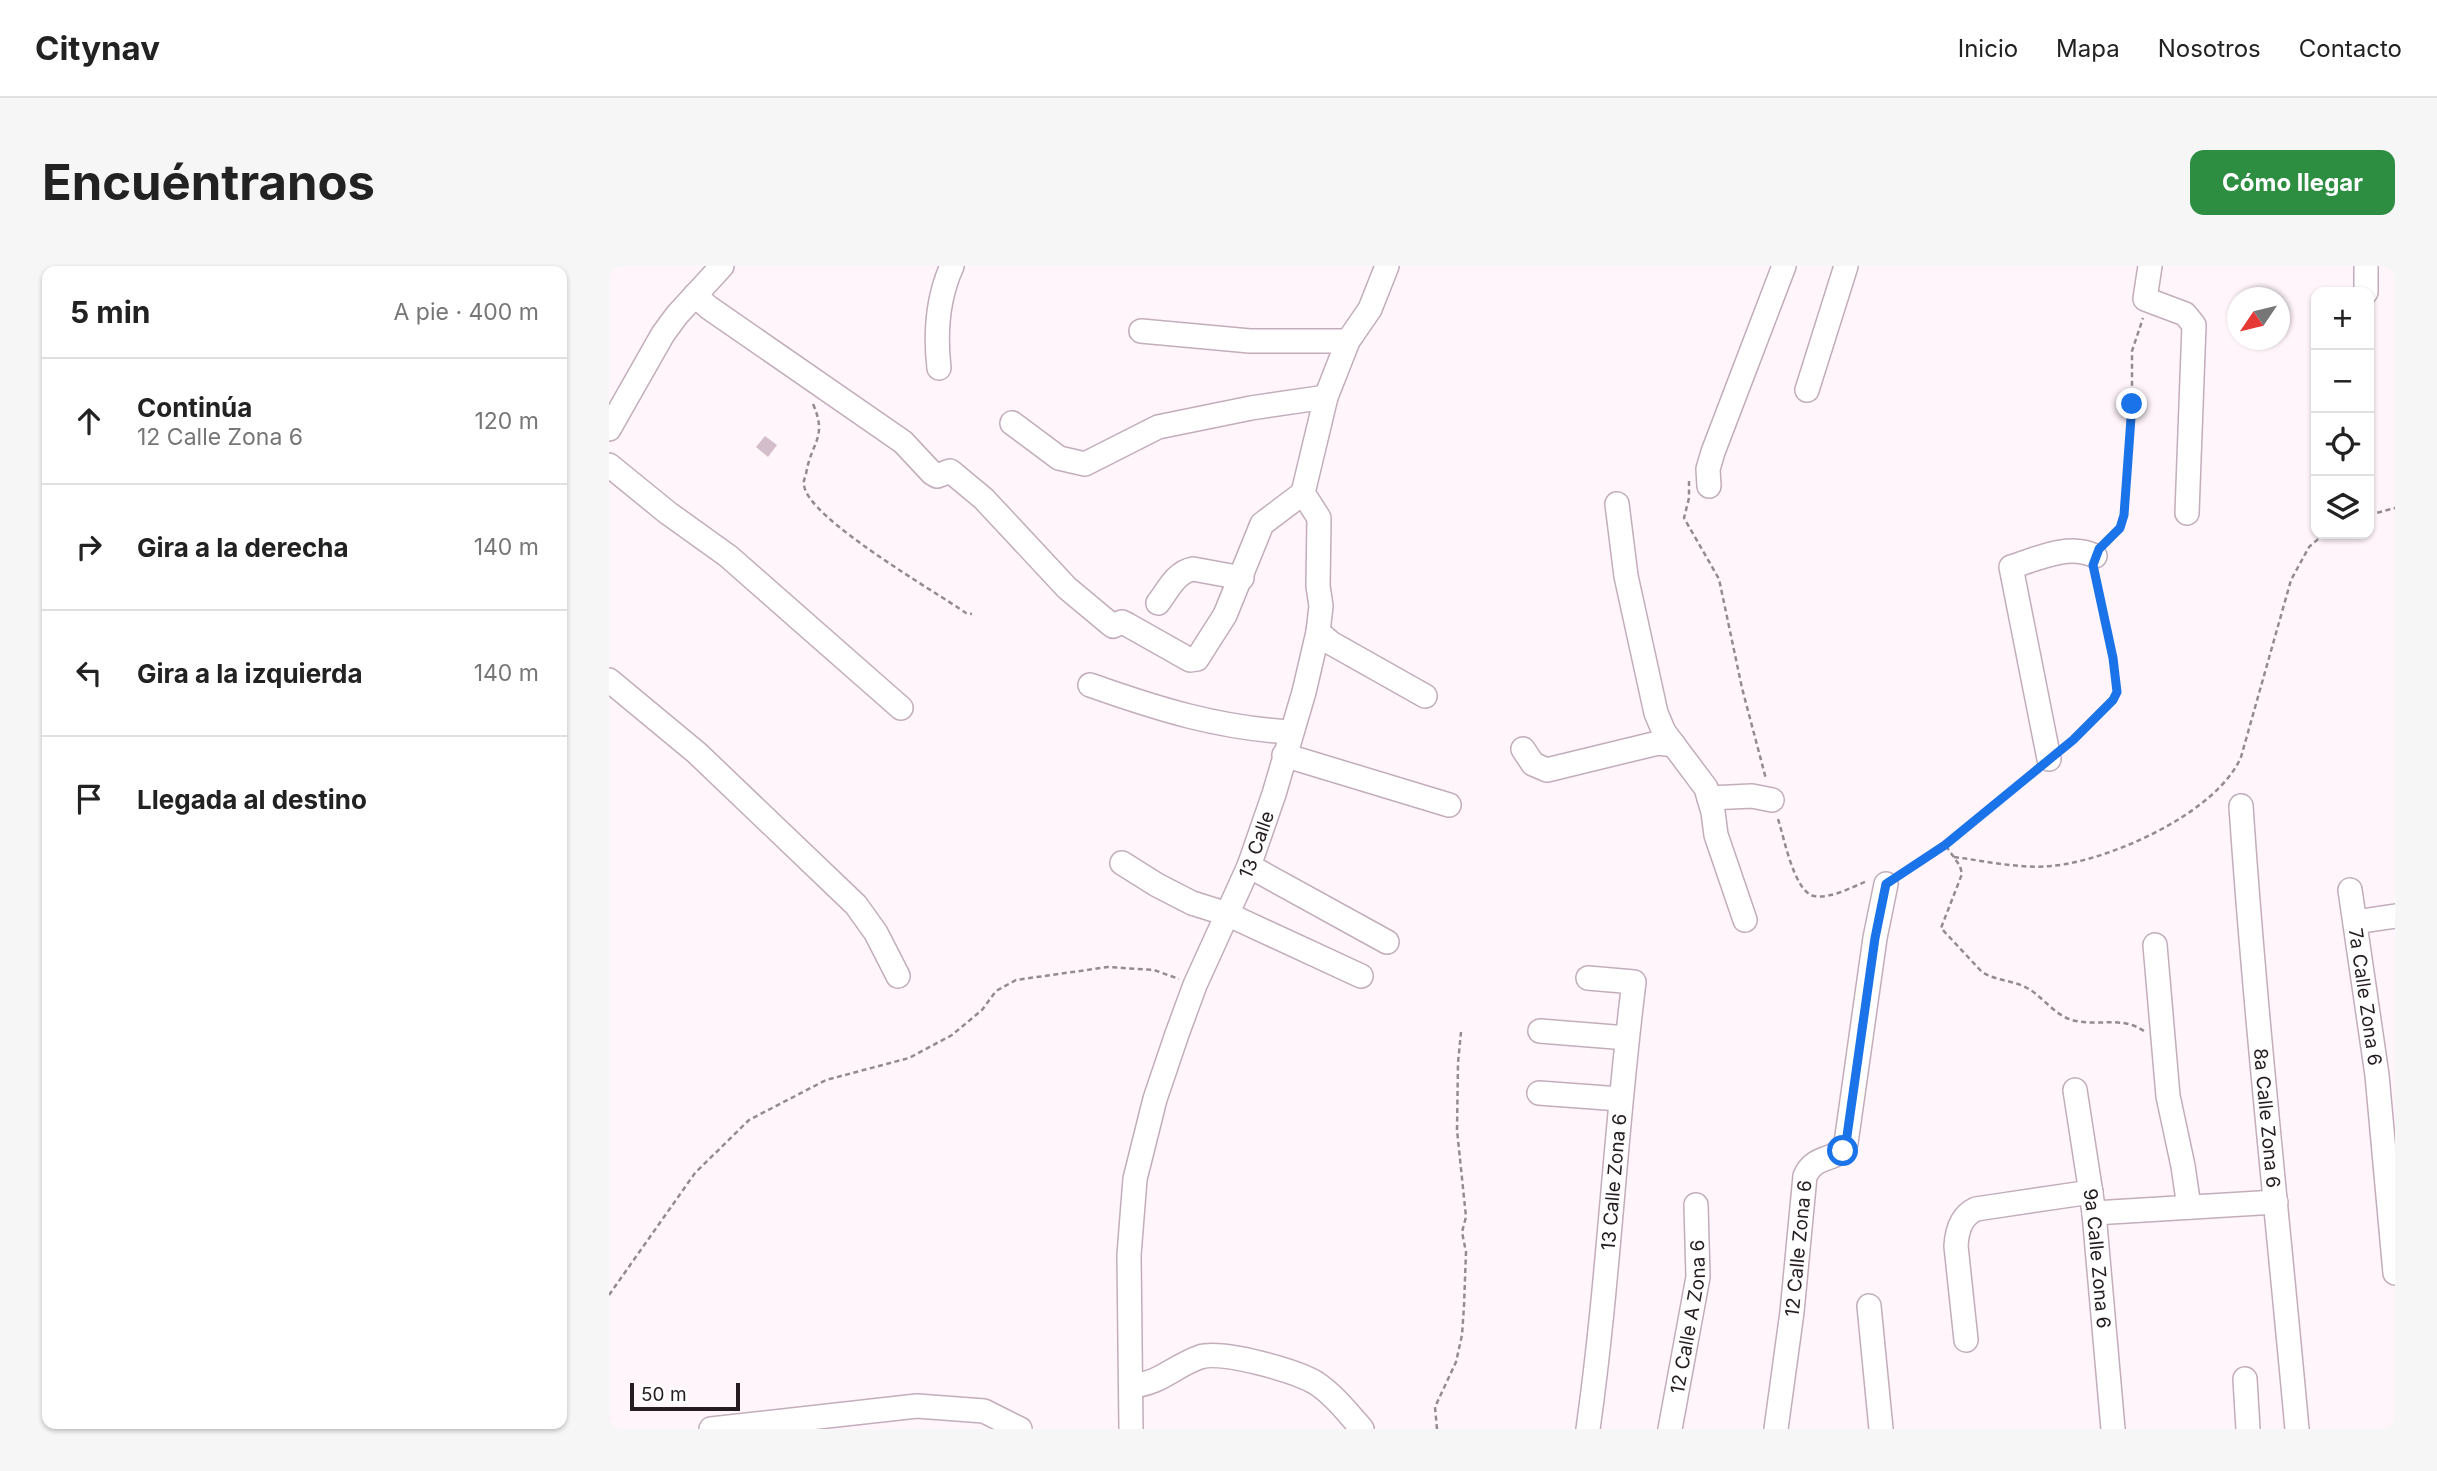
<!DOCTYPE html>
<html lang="es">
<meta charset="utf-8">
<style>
:root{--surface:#fff;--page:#f6f6f6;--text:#222;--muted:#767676;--line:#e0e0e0;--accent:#2d8d41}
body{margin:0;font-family:Inter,sans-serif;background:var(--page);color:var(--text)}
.controls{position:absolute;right:21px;top:21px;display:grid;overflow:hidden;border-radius:14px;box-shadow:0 2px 5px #0004}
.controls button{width:63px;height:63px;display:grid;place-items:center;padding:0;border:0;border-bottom:2px solid var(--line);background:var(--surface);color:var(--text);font:35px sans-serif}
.compass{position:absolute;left:1618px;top:21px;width:63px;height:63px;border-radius:50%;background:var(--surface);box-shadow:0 2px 5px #0004;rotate:235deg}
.scale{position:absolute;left:21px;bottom:18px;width:110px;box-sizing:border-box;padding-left:7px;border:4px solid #241c21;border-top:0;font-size:19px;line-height:24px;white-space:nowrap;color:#241c21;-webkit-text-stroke:5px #fff;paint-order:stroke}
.stop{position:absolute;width:21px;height:21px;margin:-16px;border:5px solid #1a73e8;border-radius:50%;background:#fff}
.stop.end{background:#1a73e8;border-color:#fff;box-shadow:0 2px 7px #0008}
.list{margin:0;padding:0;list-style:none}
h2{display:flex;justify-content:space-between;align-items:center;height:91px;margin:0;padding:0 28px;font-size:30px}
h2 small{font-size:23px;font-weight:400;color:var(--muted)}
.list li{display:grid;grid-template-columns:46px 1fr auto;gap:21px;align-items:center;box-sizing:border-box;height:126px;padding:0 28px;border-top:2px solid var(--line)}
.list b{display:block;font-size:26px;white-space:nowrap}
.list p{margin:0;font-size:23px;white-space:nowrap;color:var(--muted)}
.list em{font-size:23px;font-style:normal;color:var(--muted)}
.icon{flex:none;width:38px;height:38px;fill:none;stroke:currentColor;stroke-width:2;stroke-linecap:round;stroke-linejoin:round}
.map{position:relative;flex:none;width:1786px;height:1163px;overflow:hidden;border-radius:14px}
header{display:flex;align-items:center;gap:42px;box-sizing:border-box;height:98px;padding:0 35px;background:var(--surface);border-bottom:2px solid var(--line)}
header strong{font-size:33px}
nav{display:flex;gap:38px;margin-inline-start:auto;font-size:24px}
.intro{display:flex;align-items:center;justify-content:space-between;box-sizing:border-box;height:168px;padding:0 42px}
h1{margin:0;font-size:49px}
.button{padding:18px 32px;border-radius:14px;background:var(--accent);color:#fff;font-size:24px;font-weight:700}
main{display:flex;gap:42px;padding:0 42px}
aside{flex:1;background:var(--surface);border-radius:14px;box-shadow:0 2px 5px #0004}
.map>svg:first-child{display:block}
.building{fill:#d4becc}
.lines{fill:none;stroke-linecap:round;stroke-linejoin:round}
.minor-casing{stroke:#c3adbb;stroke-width:26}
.path{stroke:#948b90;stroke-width:2.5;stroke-dasharray:5 3.5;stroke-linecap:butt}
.minor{stroke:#fff;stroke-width:23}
.route{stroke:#1a73e8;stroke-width:9}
.labels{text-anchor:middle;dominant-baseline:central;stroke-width:6;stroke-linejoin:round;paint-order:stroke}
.street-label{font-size:19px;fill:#241c21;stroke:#fff}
</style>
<header>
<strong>Citynav</strong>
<nav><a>Inicio</a><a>Mapa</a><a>Nosotros</a><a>Contacto</a></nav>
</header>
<div class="intro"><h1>Encuéntranos</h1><a class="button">Cómo llegar</a></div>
<main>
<aside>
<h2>5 min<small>A pie · 400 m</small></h2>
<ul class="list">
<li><svg class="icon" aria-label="ahead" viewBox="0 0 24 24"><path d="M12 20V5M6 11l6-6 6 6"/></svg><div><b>Continúa</b><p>12 Calle Zona 6</p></div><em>120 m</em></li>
<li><svg class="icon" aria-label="right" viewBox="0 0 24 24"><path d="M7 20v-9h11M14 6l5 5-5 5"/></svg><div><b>Gira a la derecha</b></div><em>140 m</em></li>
<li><svg class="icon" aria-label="left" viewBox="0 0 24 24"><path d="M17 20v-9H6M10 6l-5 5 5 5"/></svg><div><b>Gira a la izquierda</b></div><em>140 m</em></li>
<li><svg class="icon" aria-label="arrive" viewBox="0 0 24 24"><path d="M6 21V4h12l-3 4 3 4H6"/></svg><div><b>Llegada al destino</b></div></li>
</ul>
</aside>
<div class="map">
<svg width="1786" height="1163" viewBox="0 0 1786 1163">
<rect width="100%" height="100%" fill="#fff5fb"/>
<polygon class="building" points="156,170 168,179 159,191 147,181"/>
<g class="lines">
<defs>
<g id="minor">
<polyline points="1541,0 1536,33 1576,48 1585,59 1578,247"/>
<polyline points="1757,0 1757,26"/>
<polyline points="86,29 99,41 294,176 323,207 328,210 341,205 345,208 375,233 458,322 500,357 504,360 513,356 519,359 581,394 588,393 616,349 653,258 694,227"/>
<polyline points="532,65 641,75 739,75"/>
<path d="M330,102C326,67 328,33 343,0"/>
<polyline points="1198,124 1237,0"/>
<polyline points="403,157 450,192 476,198 549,161 642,142 717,131"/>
<polyline points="0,163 54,68 68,49 113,0"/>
<polyline points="0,199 59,247 119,290 292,442"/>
<polyline points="1100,220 1099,203 1104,186 1175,0"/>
<polyline points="1008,238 1017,310 1047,447 1055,466 1097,522 1104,546 1107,569 1136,654"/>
<path d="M549,337C559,324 567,306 584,303L633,312"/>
<polyline points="709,366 722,377 816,430"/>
<polyline points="0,414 88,487 247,639 267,667 289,710"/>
<path d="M481,419C549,443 609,462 682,466"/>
<polyline points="914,483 924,498 938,504 1049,477 1065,479"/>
<polyline points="675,489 840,539"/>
<path d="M1440,493L1402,301C1428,293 1459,277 1486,290"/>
<polyline points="1100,532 1143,530 1163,534"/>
<path id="s1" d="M1632,540C1646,748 1669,955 1688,1163"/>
<polyline points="513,597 548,619 583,637 618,648 752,710"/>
<polyline points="640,600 778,676"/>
<path id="s2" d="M1741,624L1768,809L1786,1007"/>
<polyline points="1746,656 1786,650"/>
<polyline points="1546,679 1559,830 1574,900 1580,941"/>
<path d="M979,712L1025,716C1006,865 1000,1014 979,1163"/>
<polyline points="931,765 1018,772"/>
<path id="s3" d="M1466,824L1485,947L1504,1163"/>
<polyline points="930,827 1011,833"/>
<polyline points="1485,947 1667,936"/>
<polyline points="1260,1040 1272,1163"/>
<path d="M1357,1074L1347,980C1348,964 1352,950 1367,943L1482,926"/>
<polyline points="1636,1113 1639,1163"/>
<path d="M522,1120C551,1118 565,1100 591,1091C614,1084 687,1105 707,1117C725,1129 739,1147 753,1163"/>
<polyline points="102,1163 308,1140 375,1145 411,1163"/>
<path id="s4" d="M522,1163L520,989L526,913L546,833L568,768L586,719L640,600L665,528L695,426L709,366L712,340L709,320L710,252L694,227L717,131L739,75L761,43L778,0"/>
<path id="s5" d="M1061,1163L1089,1011L1087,939"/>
<path id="s6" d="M1167,1163L1183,1046L1196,910C1206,887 1229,897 1237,877L1266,672L1277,618"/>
</g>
</defs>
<use href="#minor" class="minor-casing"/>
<g class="path">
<path d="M204,138C219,172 202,176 197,208C196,212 194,215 195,219C198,252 327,326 357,347L363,348"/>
<polyline points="1080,215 1080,232 1075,252 1110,313 1133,422 1157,513"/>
<polyline points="1760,249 1786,242"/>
<polyline points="1498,275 1511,262 1515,249 1523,137 1523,85 1534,52"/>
<polyline points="1455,481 1495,445 1508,426 1496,346 1485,309"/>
<path d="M1169,553C1175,571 1185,626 1205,630C1222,633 1243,621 1258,615"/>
<path d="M1337,580L1351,600L1353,608L1332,662L1372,705C1385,715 1404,714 1418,722C1435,731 1446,751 1467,755C1491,760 1513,750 1535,765"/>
<path d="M1345,591C1377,595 1410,603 1442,600C1500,595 1608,547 1632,491L1682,314L1700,281L1715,268"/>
<polyline points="1293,608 1336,579 1426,505"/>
<polyline points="0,1029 86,907 140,854 217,814 300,792 343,769 373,744 387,725 407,714 499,701 545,704 570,713"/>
<polyline points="828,1163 826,1141 847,1096 853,1069 855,1040 857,986 853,966 857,951 848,864 849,797 852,766"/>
</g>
<use href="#minor" class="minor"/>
</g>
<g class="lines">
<polyline class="route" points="1234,885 1237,877 1266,672 1277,618 1336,579 1464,474 1504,434 1508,426 1504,392 1484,299 1490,283 1511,262 1515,249 1523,138"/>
</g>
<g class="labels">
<g class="street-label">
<text stroke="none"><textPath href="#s4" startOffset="607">13 Calle</textPath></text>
<text stroke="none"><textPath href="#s2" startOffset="108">7a Calle Zona 6</textPath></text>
<text stroke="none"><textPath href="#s1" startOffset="313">8a Calle Zona 6</textPath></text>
<text transform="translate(1005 916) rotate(-85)">13 Calle Zona 6</text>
<text stroke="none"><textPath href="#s6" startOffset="182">12 Calle Zona 6</textPath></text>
<text stroke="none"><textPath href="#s3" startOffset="170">9a Calle Zona 6</textPath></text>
<text stroke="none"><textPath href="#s5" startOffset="114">12 Calle A Zona 6</textPath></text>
</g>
</g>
</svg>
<div class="controls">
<button>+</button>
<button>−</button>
<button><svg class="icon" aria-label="locate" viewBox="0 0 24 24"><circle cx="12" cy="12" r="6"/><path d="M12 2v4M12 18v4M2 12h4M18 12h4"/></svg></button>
<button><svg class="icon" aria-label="layers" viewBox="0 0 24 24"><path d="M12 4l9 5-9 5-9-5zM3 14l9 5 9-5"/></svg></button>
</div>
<svg class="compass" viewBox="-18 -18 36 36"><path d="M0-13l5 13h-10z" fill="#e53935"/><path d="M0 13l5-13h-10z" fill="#767676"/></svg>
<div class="scale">50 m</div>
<div class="stop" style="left:1234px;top:885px"></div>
<div class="stop end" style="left:1523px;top:138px"></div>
</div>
</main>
